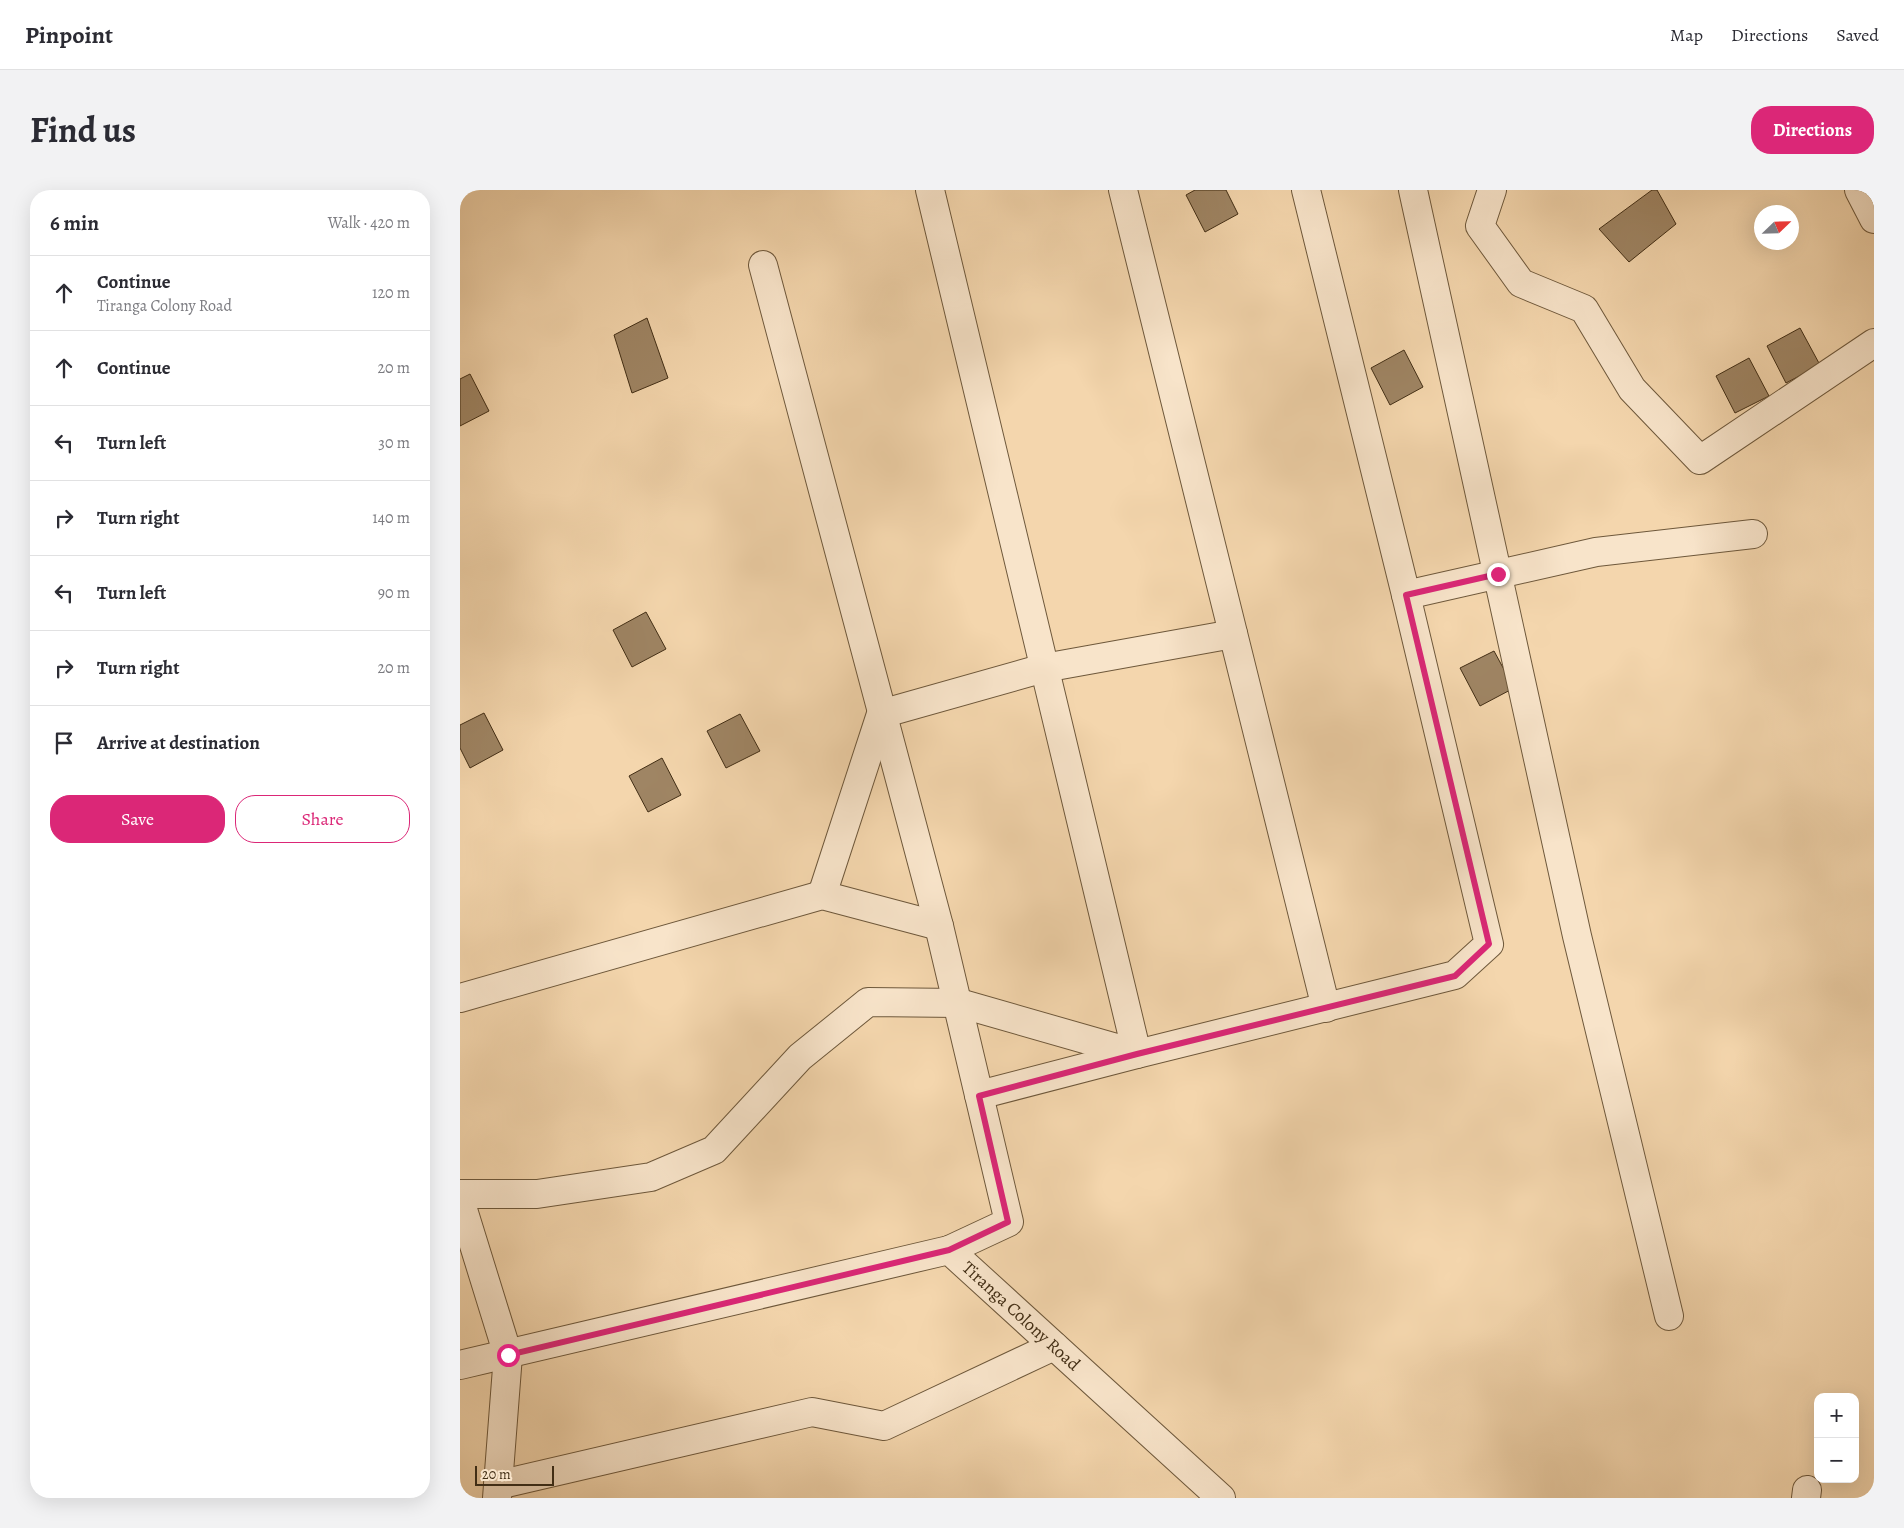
<!DOCTYPE html>
<meta charset="utf-8">
<style>
:root{--surface:#fff;--page:#f2f2f3;--text:#2b2b33;--muted:#7c7c81;--line:#e1e1e2;--accent:#db2777}
body{margin:0;font-family:Alegreya,serif;background:var(--page);color:var(--text)}
.controls{position:absolute;right:15px;bottom:15px;display:grid;overflow:hidden;border-radius:10px;box-shadow:0 5px 20px #0002}
.controls button{width:45px;height:45px;display:grid;place-items:center;padding:0;border:0;border-bottom:1px solid var(--line);background:var(--surface);color:var(--text);font:25px sans-serif}
.compass{position:absolute;left:1294px;top:15px;width:45px;height:45px;border-radius:50%;background:var(--surface);box-shadow:0 5px 20px #0002;rotate:67deg}
.scale{position:absolute;left:15px;bottom:12px;width:79px;box-sizing:border-box;padding-left:5px;border:2px solid #422e15;border-top:0;font-size:14px;line-height:18px;white-space:nowrap;color:#422e15;-webkit-text-stroke:4px #f8e4ca;paint-order:stroke}
.stop{position:absolute;width:15px;height:15px;margin:-11px;border:4px solid #db2777;border-radius:50%;background:#fff}
.stop.end{background:#db2777;border-color:#fff;box-shadow:0 1px 5px #0008}
.list{margin:0;padding:0;list-style:none}
h2{display:flex;justify-content:space-between;align-items:center;height:65px;margin:0;padding:0 20px;font-size:21px}
h2 small{font-size:16px;font-weight:400;color:var(--muted)}
.list li{display:grid;grid-template-columns:32px 1fr auto;gap:15px;align-items:center;box-sizing:border-box;height:75px;padding:0 20px;border-top:1px solid var(--line)}
.list b{display:block;font-size:19px;white-space:nowrap}
.list p{margin:0;font-size:16px;white-space:nowrap;color:var(--muted)}
.list em{font-size:16px;font-style:normal;color:var(--muted)}
.actions{display:flex;gap:10px;padding:15px 20px}
.actions a{flex:1;padding:11px 0;border:1px solid var(--accent);border-radius:20px;text-align:center;font-size:18px;color:var(--accent)}
.actions .main{background:var(--accent);color:#fff}
.icon{flex:none;width:28px;height:28px;fill:none;stroke:currentColor;stroke-width:2;stroke-linecap:round;stroke-linejoin:round}
.map{position:relative;flex:none;width:1414px;height:1308px;overflow:hidden;border-radius:20px}
header{display:flex;align-items:center;gap:30px;box-sizing:border-box;height:70px;padding:0 25px;background:var(--surface);border-bottom:1px solid var(--line)}
header strong{font-size:24px}
nav{display:flex;gap:28px;margin-inline-start:auto;font-size:18px}
.intro{display:flex;align-items:center;justify-content:space-between;box-sizing:border-box;height:120px;padding:0 30px}
h1{margin:0;font-size:35px}
.button{padding:12px 22px;border-radius:20px;background:var(--accent);color:#fff;font-size:18px;font-weight:700}
main{display:flex;gap:30px;padding:0 30px}
aside{flex:1;background:var(--surface);border-radius:20px;box-shadow:0 5px 20px #0002}
.map>svg:first-child{display:block}
.building{fill:#9f8564;stroke:#422e15}
.lines{fill:none;stroke-linecap:round;stroke-linejoin:round}
.street-casing{stroke:#6e583b;stroke-width:30}
.street{stroke:#f8e4ca;stroke-width:28}
.route{stroke:#db2777;stroke-width:6}
.labels{text-anchor:middle;dominant-baseline:central;stroke-width:4.5;stroke-linejoin:round;paint-order:stroke}
.street-label{font-size:18px;fill:#422e15;stroke:#f8e4ca}
</style>
<header>
<strong>Pinpoint</strong>
<nav><a>Map</a><a>Directions</a><a>Saved</a></nav>
</header>
<div class="intro"><h1>Find us</h1><a class="button">Directions</a></div>
<main>
<aside>
<h2>6 min<small>Walk · 420 m</small></h2>
<ul class="list">
<li><svg class="icon" aria-label="ahead" viewBox="0 0 24 24"><path d="M12 20V5M6 11l6-6 6 6"/></svg><div><b>Continue</b><p>Tiranga Colony Road</p></div><em>120 m</em></li>
<li><svg class="icon" aria-label="ahead" viewBox="0 0 24 24"><path d="M12 20V5M6 11l6-6 6 6"/></svg><div><b>Continue</b></div><em>20 m</em></li>
<li><svg class="icon" aria-label="left" viewBox="0 0 24 24"><path d="M17 20v-9H6M10 6l-5 5 5 5"/></svg><div><b>Turn left</b></div><em>30 m</em></li>
<li><svg class="icon" aria-label="right" viewBox="0 0 24 24"><path d="M7 20v-9h11M14 6l5 5-5 5"/></svg><div><b>Turn right</b></div><em>140 m</em></li>
<li><svg class="icon" aria-label="left" viewBox="0 0 24 24"><path d="M17 20v-9H6M10 6l-5 5 5 5"/></svg><div><b>Turn left</b></div><em>90 m</em></li>
<li><svg class="icon" aria-label="right" viewBox="0 0 24 24"><path d="M7 20v-9h11M14 6l5 5-5 5"/></svg><div><b>Turn right</b></div><em>20 m</em></li>
<li><svg class="icon" aria-label="arrive" viewBox="0 0 24 24"><path d="M6 21V4h12l-3 4 3 4H6"/></svg><div><b>Arrive at destination</b></div></li>
</ul>
<div class="actions"><a class="main">Save</a><a>Share</a></div>
</aside>
<div class="map">
<svg width="1414" height="1308" viewBox="0 0 1414 1308">
<rect width="100%" height="100%" fill="#f4d6ad"/>
<filter id="stains"><feTurbulence type="fractalNoise" baseFrequency=".004" numOctaves="4"/><feColorMatrix values="0 0 0 0 .2 0 0 0 0 .09 0 0 0 0 .02 0 0 0 .5 -.17"/></filter>
<radialGradient id="worn" r=".72"><stop offset=".6" stop-color="#630" stop-opacity="0"/><stop offset="1" stop-color="#630" stop-opacity=".3"/></radialGradient>
<g class="building">
<polygon points="735,0 766,0 778,24 745,42 726,5"/>
<polygon points="1192,0 1197,0 1216,34 1169,72 1139,39"/>
<polygon points="187,128 208,188 172,203 154,145"/>
<polygon points="1340,138 1360,175 1326,193 1307,156"/>
<polygon points="944,160 963,197 930,215 911,178"/>
<polygon points="1289,168 1309,206 1275,223 1256,186"/>
<polygon points="10,184 29,221 0,236 0,189"/>
<polygon points="186,422 206,459 172,477 153,440"/>
<polygon points="1034,461 1054,498 1020,516 1000,478"/>
<polygon points="24,523 43,560 10,578 0,558 0,535"/>
<polygon points="280,524 300,561 266,578 247,541"/>
<polygon points="202,568 221,605 188,622 169,586"/>
</g>
<g class="lines">
<defs>
<g id="street">
<polyline points="663,0 866,818"/>
<polyline points="953,0 1117,746 1209,1126"/>
<polyline points="1032,0 1020,36 1061,93 1124,119 1172,199 1240,270 1414,153"/>
<polyline points="1399,0 1414,29"/>
<polyline points="303,75 479,736 549,1032 489,1060"/>
<polyline points="946,405 1136,362 1293,344"/>
<polyline points="362,705 421,524 584,478 773,444"/>
<polyline points="0,808 362,705 479,736"/>
<polyline points="519,905 677,864 995,785 1029,754 946,405 846,0"/>
<polyline points="0,1004 77,1004 191,987 254,960 340,867 408,812 499,813 677,864 470,0"/>
<polyline points="0,1010 48,1165 37,1308"/>
<path id="s1" d="M0,1175L489,1060L761,1308"/>
<polyline points="38,1295 352,1222 424,1236 594,1156"/>
<polyline points="1346,1308 1347,1300"/>
</g>
</defs>
<use href="#street" class="street-casing"/>
<use href="#street" class="street"/>
</g>
<g class="lines">
<polyline class="route" points="48,1165 489,1060 548,1032 519,906 677,864 995,786 1029,754 946,405 1038,384"/>
</g>
<g class="labels">
<g class="street-label">
<text stroke="none"><textPath href="#s1" startOffset="600">Tiranga Colony Road</textPath></text>
</g>
</g>
<rect width="100%" height="100%" filter="url(#stains)"/>
<rect width="100%" height="100%" fill="url(#worn)"/>
</svg>
<div class="controls">
<button>+</button>
<button>−</button>
</div>
<svg class="compass" viewBox="-18 -18 36 36"><path d="M0-13l5 13h-10z" fill="#e53935"/><path d="M0 13l5-13h-10z" fill="#7c7c81"/></svg>
<div class="scale">20 m</div>
<div class="stop" style="left:48px;top:1165px"></div>
<div class="stop end" style="left:1038px;top:384px"></div>
</div>
</main>
